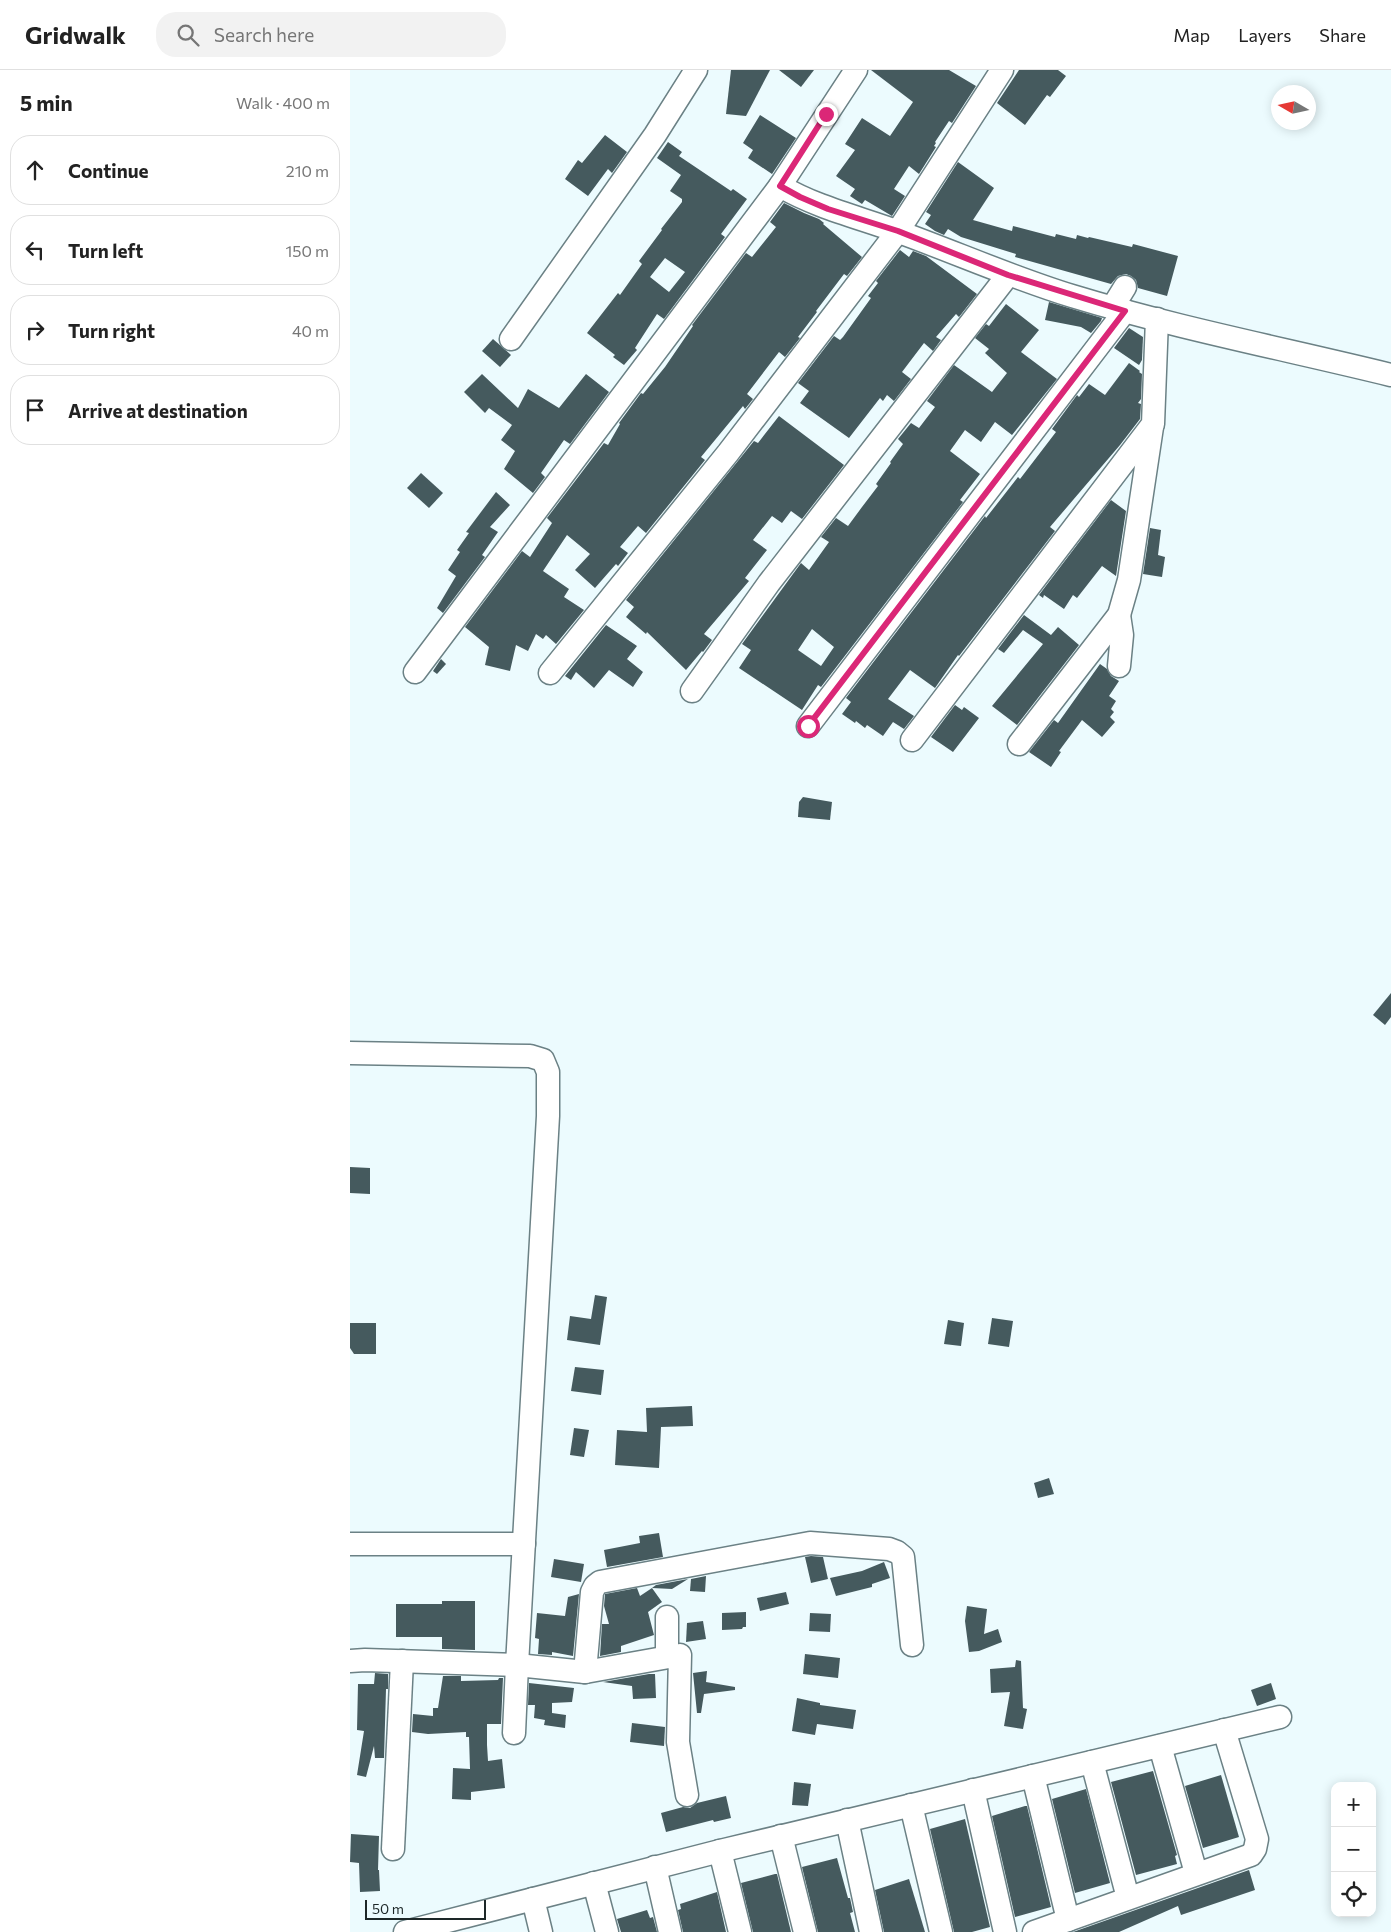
<!DOCTYPE html>
<meta charset="utf-8">
<style>
:root{--surface:#fff;--page:#f2f2f2;--text:#222;--muted:#767676;--line:#e0e0e0}
body{margin:0;font-family:Commissioner,sans-serif;background:var(--page);color:var(--text)}
.controls{position:absolute;right:15px;bottom:15px;display:grid;overflow:hidden;border-radius:10px;box-shadow:0 2px 12px #0003}
.controls button{width:45px;height:45px;display:grid;place-items:center;padding:0;border:0;border-bottom:1px solid var(--line);background:var(--surface);color:var(--text);font:25px sans-serif}
.compass{position:absolute;left:921px;top:15px;width:45px;height:45px;border-radius:50%;background:var(--surface);box-shadow:0 2px 12px #0003;rotate:279deg}
.scale{position:absolute;left:15px;bottom:12px;width:121px;box-sizing:border-box;padding-left:5px;border:2px solid #1d2728;border-top:0;font-size:14px;line-height:18px;white-space:nowrap;color:#1d2728;-webkit-text-stroke:4px #ecfbfe;paint-order:stroke}
.stop{position:absolute;width:15px;height:15px;margin:-11px;border:4px solid #db2777;border-radius:50%;background:#fff}
.stop.end{background:#db2777;border-color:#fff;box-shadow:0 1px 5px #0008}
.list{margin:0;padding:0;list-style:none}
h2{display:flex;justify-content:space-between;align-items:center;height:65px;margin:0;padding:0 20px;font-size:21px}
h2 small{font-size:16px;font-weight:400;color:var(--muted)}
.list li{display:grid;grid-template-columns:32px 1fr auto;gap:15px;align-items:center;box-sizing:border-box;height:70px;margin:0 10px 10px;padding:0 10px;border:1px solid var(--line);border-radius:20px}
.list b{display:block;font-size:19px;white-space:nowrap}
.list em{font-size:16px;font-style:normal;color:var(--muted)}
.icon{flex:none;width:28px;height:28px;fill:none;stroke:currentColor;stroke-width:2;stroke-linecap:round;stroke-linejoin:round}
.map{position:relative;flex:none;width:1041px;height:1862px;overflow:hidden}
header{display:flex;align-items:center;gap:30px;box-sizing:border-box;height:70px;padding:0 25px;background:var(--surface);border-bottom:1px solid var(--line)}
header strong{font-size:24px}
nav{display:flex;gap:28px;margin-inline-start:auto;font-size:18px}
.search{width:350px;height:45px;background:var(--page);display:flex;align-items:center;gap:12px;box-sizing:border-box;padding:0 18px;border-radius:20px;color:var(--muted);font-size:19px}
main{display:flex}
aside{flex:1;background:var(--surface)}
.map>svg:first-child{display:block}
.building{fill:#455a5e;fill-rule:evenodd}
.lines{fill:none;stroke-linecap:round;stroke-linejoin:round}
.minor-casing{stroke:#6b8185;stroke-width:25}
.minor{stroke:#fff;stroke-width:22}
.route{stroke:#db2777;stroke-width:6}
</style>
<header>
<strong>Gridwalk</strong>
<div class="search"><svg class="icon" aria-label="search" viewBox="0 0 24 24"><circle cx="10" cy="10" r="6"/><path d="M15 15l6 6"/></svg>Search here</div>
<nav><a>Map</a><a>Layers</a><a>Share</a></nav>
</header>
<main>
<aside>
<h2>5 min<small>Walk · 400 m</small></h2>
<ul class="list">
<li><svg class="icon" aria-label="ahead" viewBox="0 0 24 24"><path d="M12 20V5M6 11l6-6 6 6"/></svg><div><b>Continue</b></div><em>210 m</em></li>
<li><svg class="icon" aria-label="left" viewBox="0 0 24 24"><path d="M17 20v-9H6M10 6l-5 5 5 5"/></svg><div><b>Turn left</b></div><em>150 m</em></li>
<li><svg class="icon" aria-label="right" viewBox="0 0 24 24"><path d="M7 20v-9h11M14 6l5 5-5 5"/></svg><div><b>Turn right</b></div><em>40 m</em></li>
<li><svg class="icon" aria-label="arrive" viewBox="0 0 24 24"><path d="M6 21V4h12l-3 4 3 4H6"/></svg><div><b>Arrive at destination</b></div></li>
</ul>
</aside>
<div class="map">
<svg width="1041" height="1862" viewBox="0 0 1041 1862">
<rect width="100%" height="100%" fill="#ecfbfe"/>
<g class="building">
<polygon points="381,0 420,0 396,46 376,44"/>
<polygon points="429,0 464,0 451,17"/>
<polygon points="521,0 599,0 626,16 602,53 599,51 585,72 586,73 584,76 586,77 569,104 559,96 544,119 555,126 542,146 515,130 512,134 500,126 505,119 486,106 505,80 495,74 512,48 540,66 563,32"/>
<polygon points="669,0 708,0 716,6 700,27 697,25 675,55 647,33"/>
<polygon points="410,45 446,68 422,104 398,88 403,80 393,73"/>
<polygon points="255,65 277,82 262,103 258,99 238,126 215,109 228,90 232,93"/>
<path d="M318,72L332,82L329,86L381,121L383,119L397,129L371,164L375,167L314,249L307,244L285,278L287,280L274,295L263,287L265,285L237,263L268,223L270,225L292,194L289,191L312,160L311,159L332,132V129L320,121L331,105L307,88ZM315,188L335,202L319,222L300,207Z"/>
<polygon points="608,92 644,118 623,150 662,161 663,156 705,167 706,164 726,169 727,165 738,168 739,167 782,177 783,174 828,186 817,226 788,218 786,210 781,206 776,204 768,206 761,214 665,187 666,184 611,167 598,159 594,165 585,161 575,154 581,145 576,142"/>
<polygon points="434,133 454,143 469,149 474,153 473,154 512,187 497,206 494,204 466,241 467,242 448,267 450,268 435,287 429,282 397,324 403,329 395,339 393,336 351,387 355,390 296,463 288,456 270,477 278,483 268,496 266,494 245,518 225,500 240,484 217,465 193,501 219,519 214,527 234,540 206,574 196,565 193,569 186,564 178,581 166,575 160,601 135,595 139,577 115,557 172,481 180,487 202,453 197,448 254,373 258,375 270,354 269,353 291,323 293,324 315,297 343,256 342,255 396,183 402,187 426,157 420,152"/>
<polygon points="550,180 559,187 563,181 576,186 627,224 609,247 606,244 586,267 591,270 583,281 574,273 552,302 561,309 544,331 537,325 533,331 530,328 499,368 450,333 459,321 448,313 484,266 490,270 493,267 521,228 518,226 528,213 526,211"/>
<polygon points="699,232 752,248 751,251 741,263 731,257 695,250"/>
<path d="M656,234L689,260L671,282L707,309L662,365L645,352L631,372L615,360L600,381L630,404L610,430L613,432L471,617L468,615L452,640L389,598L401,580L392,574L451,493L459,500L479,472L471,467L486,448L498,456L512,437L528,416L526,414L541,393L540,392L553,374L548,369L561,353L569,358L585,337L577,331L604,295L642,322L657,303L635,283L639,279L625,268L636,254L639,256ZM462,559L484,577L471,596L448,580Z"/>
<polygon points="779,258 793,267 792,290 789,295 764,278"/>
<polygon points="143,269 161,285 150,297 132,281"/>
<polygon points="779,293 790,301 789,302 792,304 791,329 788,333 791,334 790,349 770,375 700,457 705,461 609,586 608,585 585,618 560,600 538,629 564,646 554,659 543,652 533,666 517,655 515,658 506,651 505,653 492,644 501,632 496,628 635,446 636,448 668,407 670,409 706,362 702,359 727,325 729,327 739,314 755,325"/>
<polygon points="132,304 168,338 178,319 209,338 236,304 259,322 220,374 214,370 191,403 195,407 183,423 154,399 165,381 151,370 162,355 139,338 135,343 114,322"/>
<polygon points="429,346 494,395 452,449 441,441 432,453 422,446 403,470 417,480 395,508 399,511 354,564 362,570 353,582 352,581 336,600 297,562 296,564 276,547 284,537 276,530 404,371 408,373"/>
<polygon points="71,403 93,423 79,438 57,418"/>
<polygon points="146,422 160,435 140,457 148,462 132,485 135,487 93,543 87,538 106,506 98,500 110,482 107,480 119,463 116,462"/>
<polygon points="761,430 776,441 766,506 752,496 727,528 723,525 714,539 694,525 693,528 689,525"/>
<polygon points="800,458 811,460 808,485 815,487 812,507 793,504"/>
<polygon points="674,545 701,565 708,557 729,575 667,655 642,636 693,574 673,560 654,583 648,579"/>
<polygon points="256,555 287,576 277,589 293,602 283,617 259,600 244,618 226,602 221,610 215,606"/>
<polygon points="91,589 96,594 87,604 83,601"/>
<polygon points="750,594 757,599 761,606 769,611 759,626 766,631 761,639 764,642 760,647 765,652 752,667 732,650 709,681 711,682 701,697 679,682 704,650 708,653"/>
<polygon points="605,635 612,640 614,637 629,648 603,682 581,667"/>
<polygon points="453,727 482,732 480,750 448,747 449,732"/>
<polygon points="1041,923 1041,947 1035,955 1023,945"/>
<polygon points="0,1097 20,1098 20,1124 0,1123"/>
<polygon points="245,1225 257,1227 250,1275 217,1270 220,1246 241,1249"/>
<polygon points="642,1248 663,1251 659,1277 638,1274"/>
<polygon points="598,1250 614,1253 611,1276 594,1274"/>
<polygon points="0,1253 26,1253 26,1284 4,1284 0,1278"/>
<polygon points="225,1297 254,1300 251,1325 221,1321"/>
<polygon points="342,1336 343,1356 311,1357 309,1398 265,1395 267,1360 297,1362 296,1338"/>
<polygon points="224,1358 239,1360 234,1387 220,1385"/>
<polygon points="699,1408 704,1424 688,1428 684,1413"/>
<polygon points="309,1463 313,1487 257,1497 254,1480 290,1473 289,1466"/>
<polygon points="461,1486 473,1487 478,1509 461,1513 455,1487"/>
<polygon points="204,1489 234,1494 231,1512 201,1507"/>
<polygon points="534,1492 540,1508 522,1514 522,1517 486,1526 480,1508 512,1501"/>
<polygon points="356,1506 355,1522 340,1521 341,1509"/>
<polygon points="338,1509 322,1519 302,1518 306,1515"/>
<polygon points="287,1518 290,1526 302,1518 312,1532 298,1542 304,1565 271,1576 271,1582 250,1586 252,1554 259,1554 254,1536 255,1524"/>
<polygon points="436,1522 439,1534 410,1541 407,1528"/>
<polygon points="229,1524 223,1586 202,1582 202,1585 188,1584 189,1569 185,1568 187,1543 215,1546 218,1527"/>
<polygon points="92,1531 125,1531 125,1580 92,1579 92,1567 46,1567 46,1534 92,1534"/>
<polygon points="617,1536 637,1539 634,1564 648,1559 652,1572 629,1581 619,1582 615,1551"/>
<polygon points="396,1542 396,1557 393,1557 392,1559 372,1560 372,1543"/>
<polygon points="460,1543 481,1544 480,1562 459,1561"/>
<polygon points="353,1551 356,1569 336,1572 337,1553"/>
<polygon points="455,1584 490,1588 488,1608 453,1604"/>
<polygon points="666,1590 671,1591 673,1638 677,1639 673,1659 654,1656 660,1622 641,1623 640,1599 665,1597"/>
<polygon points="357,1601 356,1612 385,1617 385,1620 354,1624 351,1643 347,1643 343,1603"/>
<polygon points="25,1603 38,1604 38,1619 36,1619 34,1688 25,1688 24,1676 16,1707 7,1705 14,1661 7,1660 8,1614 24,1614"/>
<polygon points="299,1604 305,1604 306,1628 283,1629 282,1616 253,1612"/>
<polygon points="93,1606 111,1606 111,1611 148,1610 149,1608 153,1608 151,1654 137,1654 137,1675 138,1691 152,1689 155,1718 121,1722 121,1730 102,1729 103,1698 120,1699 119,1667 116,1667 116,1662 78,1664 62,1662 63,1644 83,1646 83,1638 88,1638"/>
<polygon points="179,1613 224,1618 222,1632 202,1633 202,1643 216,1645 215,1658 194,1655 195,1650 184,1648 185,1635 178,1635"/>
<polygon points="921,1613 926,1629 907,1636 901,1620"/>
<polygon points="447,1628 470,1633 470,1635 506,1640 503,1659 467,1654 465,1665 442,1661"/>
<polygon points="282,1653 315,1657 314,1676 280,1672"/>
<polygon points="803,1701 827,1785 825,1786 827,1794 786,1805 761,1712"/>
<polygon points="871,1705 889,1767 853,1778 835,1716"/>
<polygon points="444,1712 461,1714 458,1736 442,1735"/>
<polygon points="736,1719 760,1813 725,1823 702,1729"/>
<polygon points="376,1726 381,1748 364,1752 363,1750 316,1762 311,1743 333,1737 340,1738 347,1733"/>
<polygon points="675,1736 677,1736 701,1837 665,1847 642,1746"/>
<polygon points="615,1749 640,1857 622,1862 604,1862 580,1759"/>
<polygon points="1,1764 29,1766 28,1800 29,1800 30,1821 10,1822 9,1793 0,1792"/>
<polygon points="487,1788 498,1828 500,1828 503,1842 500,1843 505,1862 468,1862 452,1797"/>
<polygon points="899,1800 905,1820 831,1845 828,1836 769,1862 723,1862"/>
<polygon points="425,1804 427,1804 441,1862 403,1862 391,1813"/>
<polygon points="559,1809 575,1862 534,1862 525,1820"/>
<polygon points="367,1822 376,1862 333,1862 328,1840 331,1839 330,1834"/>
<polygon points="297,1840 300,1848 303,1847 307,1862 271,1862 267,1849"/>
</g>
<g class="lines">
<defs>
<g id="minor">
<path d="M430,116C468,138 508,147 549,162C607,183 663,208 722,226C827,258 935,279 1041,305"/>
<polyline points="762,238 775,217"/>
<polyline points="161,269 305,65 346,0"/>
<polyline points="769,545 772,565 769,596"/>
<polyline points="65,602 430,116 506,0"/>
<polyline points="200,603 378,383 548,161 652,0"/>
<polyline points="342,621 419,513 658,205"/>
<polyline points="458,656 775,241"/>
<polyline points="562,670 803,354 807,249"/>
<polyline points="669,674 769,545 779,510 802,357"/>
<polyline points="0,983 180,986 193,990 198,1002 198,1046 167,1595 15,1590 0,1591"/>
<polyline points="0,1474 174,1474"/>
<polyline points="317,1547 317,1587"/>
<polyline points="235,1602 242,1522 245,1516 250,1512 460,1473 539,1479 547,1482 553,1487 562,1575"/>
<polyline points="164,1663 167,1595 235,1602 330,1585 328,1672 337,1725"/>
<polyline points="810,1676 846,1803"/>
<polyline points="742,1692 778,1828"/>
<polyline points="683,1706 718,1850"/>
<polyline points="623,1720 655,1862"/>
<polyline points="561,1735 591,1862"/>
<polyline points="497,1750 521,1862"/>
<polyline points="431,1766 455,1862"/>
<polyline points="43,1779 52,1591"/>
<polyline points="370,1781 390,1862"/>
<polyline points="305,1797 320,1862"/>
<polyline points="244,1813 257,1862"/>
<polyline points="183,1829 191,1862"/>
<polyline points="55,1862 370,1781 930,1647"/>
<polyline points="684,1862 901,1785 905,1779 907,1769 874,1660"/>
</g>
</defs>
<use href="#minor" class="minor-casing"/>
<use href="#minor" class="minor"/>
</g>
<g class="lines">
<polyline class="route" points="458,656 775,241 658,205 548,161 478,139 450,127 430,116 476,44"/>
</g>
</svg>
<div class="controls">
<button>+</button>
<button>−</button>
<button><svg class="icon" aria-label="locate" viewBox="0 0 24 24"><circle cx="12" cy="12" r="6"/><path d="M12 2v4M12 18v4M2 12h4M18 12h4"/></svg></button>
</div>
<svg class="compass" viewBox="-18 -18 36 36"><path d="M0-13l5 13h-10z" fill="#e53935"/><path d="M0 13l5-13h-10z" fill="#767676"/></svg>
<div class="scale">50 m</div>
<div class="stop" style="left:458px;top:656px"></div>
<div class="stop end" style="left:476px;top:44px"></div>
</div>
</main>
